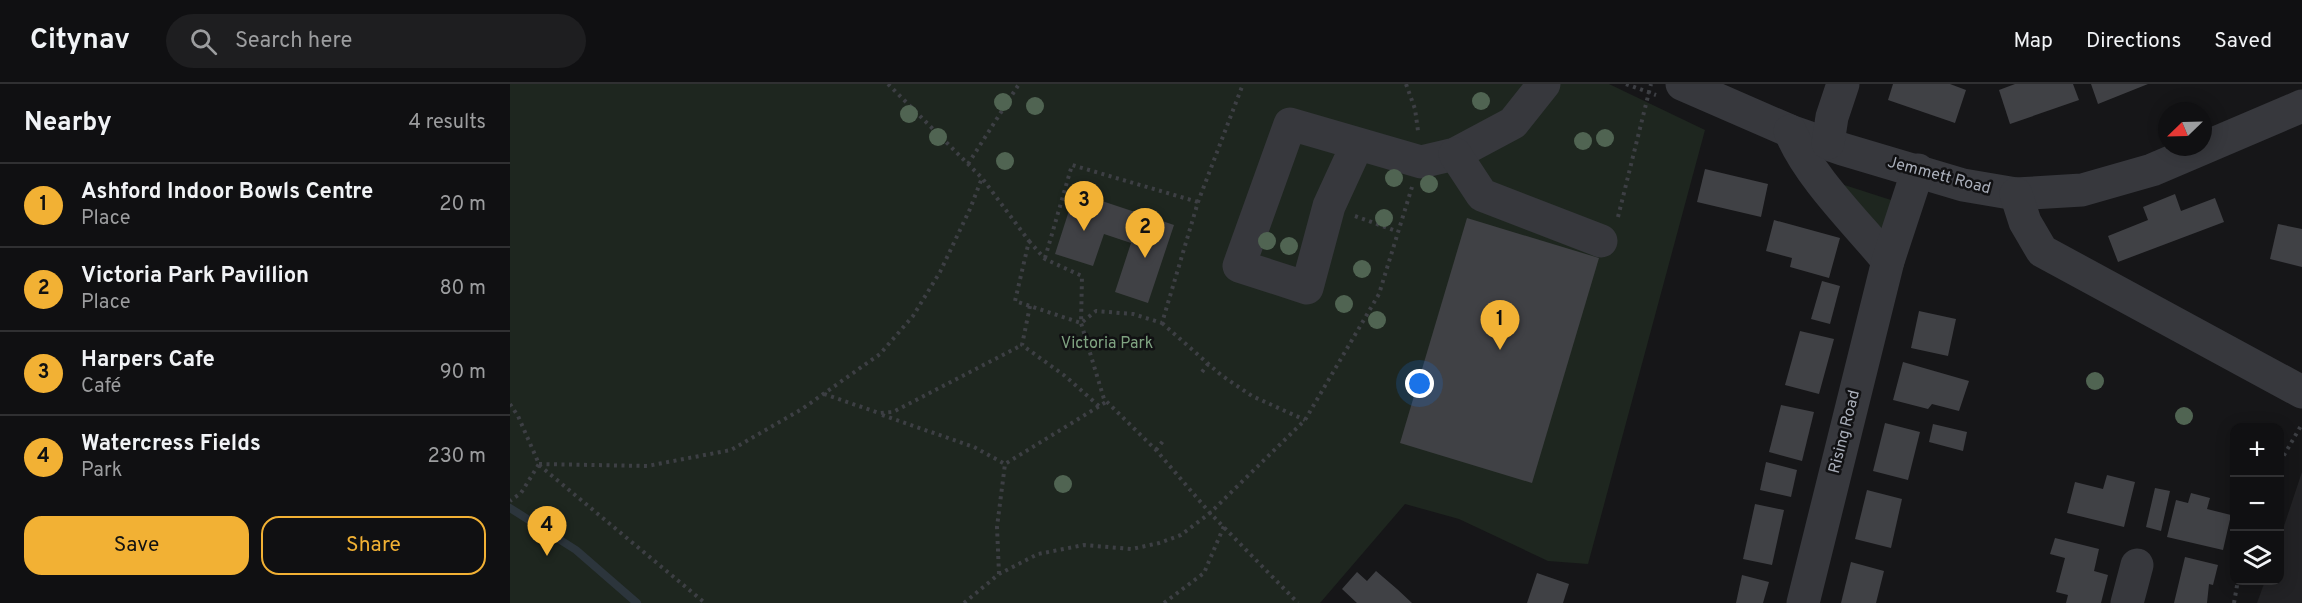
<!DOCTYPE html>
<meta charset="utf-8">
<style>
:root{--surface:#101012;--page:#1e1e20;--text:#f1f3f6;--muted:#9c9d9f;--line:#303032;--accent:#f2b134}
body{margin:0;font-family:Overpass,sans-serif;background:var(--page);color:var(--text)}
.controls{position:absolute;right:18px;bottom:18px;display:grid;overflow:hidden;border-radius:12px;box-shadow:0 3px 15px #0003}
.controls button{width:54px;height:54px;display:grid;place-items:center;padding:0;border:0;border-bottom:2px solid var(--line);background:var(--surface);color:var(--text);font:30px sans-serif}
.compass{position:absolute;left:1648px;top:18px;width:54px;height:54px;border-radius:50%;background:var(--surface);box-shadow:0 3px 15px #0003;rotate:247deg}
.you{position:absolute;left:910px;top:300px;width:21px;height:21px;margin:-15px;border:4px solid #fff;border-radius:50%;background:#1a73e8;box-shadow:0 0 0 9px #1a73e833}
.badge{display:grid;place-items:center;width:39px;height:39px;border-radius:50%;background:var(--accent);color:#111;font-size:20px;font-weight:700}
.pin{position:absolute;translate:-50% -50px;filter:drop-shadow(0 2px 3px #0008)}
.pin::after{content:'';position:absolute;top:32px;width:21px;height:18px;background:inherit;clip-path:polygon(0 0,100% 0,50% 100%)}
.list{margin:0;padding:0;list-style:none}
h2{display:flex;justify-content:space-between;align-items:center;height:78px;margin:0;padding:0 24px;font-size:26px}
h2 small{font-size:20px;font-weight:400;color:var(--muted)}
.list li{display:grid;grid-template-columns:39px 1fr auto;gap:18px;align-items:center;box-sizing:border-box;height:84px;padding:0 24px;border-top:2px solid var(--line)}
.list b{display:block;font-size:22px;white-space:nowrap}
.list p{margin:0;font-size:20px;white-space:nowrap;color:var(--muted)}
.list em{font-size:20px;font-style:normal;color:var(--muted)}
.actions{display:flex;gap:12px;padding:18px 24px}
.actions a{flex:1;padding:14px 0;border:2px solid var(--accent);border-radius:18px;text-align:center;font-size:21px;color:var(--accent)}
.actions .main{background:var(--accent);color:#111}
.icon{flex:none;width:33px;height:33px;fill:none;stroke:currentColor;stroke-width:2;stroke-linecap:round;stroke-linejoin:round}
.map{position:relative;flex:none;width:1792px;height:519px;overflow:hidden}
header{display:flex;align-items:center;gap:36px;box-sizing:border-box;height:84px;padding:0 30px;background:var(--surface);border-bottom:2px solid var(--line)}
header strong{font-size:28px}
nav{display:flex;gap:33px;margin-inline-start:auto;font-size:21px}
.search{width:420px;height:54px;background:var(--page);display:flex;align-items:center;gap:15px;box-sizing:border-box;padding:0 21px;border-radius:33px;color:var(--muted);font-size:22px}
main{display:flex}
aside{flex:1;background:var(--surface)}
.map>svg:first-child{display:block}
.built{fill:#222225}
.green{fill:#1e261f}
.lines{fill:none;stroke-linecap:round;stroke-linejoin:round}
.stream{stroke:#2c353c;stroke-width:8}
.building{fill:#404145}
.path{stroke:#3d3f44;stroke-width:4;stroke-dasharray:3 4.5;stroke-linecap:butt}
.minor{stroke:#37383d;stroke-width:33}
.tree{fill:#506452}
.labels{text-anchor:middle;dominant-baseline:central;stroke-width:5;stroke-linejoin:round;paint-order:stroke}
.street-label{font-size:16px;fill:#a8adb8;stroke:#111113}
.park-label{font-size:16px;fill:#7fa381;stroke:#111113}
</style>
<header>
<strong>Citynav</strong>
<div class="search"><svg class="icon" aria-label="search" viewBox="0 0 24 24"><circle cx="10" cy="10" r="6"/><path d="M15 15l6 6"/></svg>Search here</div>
<nav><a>Map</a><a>Directions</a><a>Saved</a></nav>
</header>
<main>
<aside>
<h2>Nearby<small>4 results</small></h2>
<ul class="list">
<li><span class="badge">1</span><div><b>Ashford Indoor Bowls Centre</b><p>Place</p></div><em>20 m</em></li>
<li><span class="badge">2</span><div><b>Victoria Park Pavillion</b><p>Place</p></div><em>80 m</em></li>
<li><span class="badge">3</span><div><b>Harpers Cafe</b><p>Café</p></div><em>90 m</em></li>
<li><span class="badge">4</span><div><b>Watercress Fields</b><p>Park</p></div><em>230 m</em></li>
</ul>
<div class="actions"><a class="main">Save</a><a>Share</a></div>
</aside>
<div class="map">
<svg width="1792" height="519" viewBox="0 0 1792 519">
<rect width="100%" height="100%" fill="#161618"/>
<polygon class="built" points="1792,388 1792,519 1747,519 1755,497 1770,496 1770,454"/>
<g class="green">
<polygon points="0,0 1099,0 1195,46 1078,480 1038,477 949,435 895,420 810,519 0,519"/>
<polygon points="1322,97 1381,116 1374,157"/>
</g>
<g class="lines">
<polyline class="stream" points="0,424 66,466 127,519"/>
</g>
<g class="building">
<polygon points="1383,0 1440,0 1456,6 1445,39 1378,16"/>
<polygon points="1505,0 1563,0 1569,16 1500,40 1489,6"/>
<polygon points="1581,0 1638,0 1588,20"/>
<polygon points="1195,85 1258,100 1251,133 1187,118"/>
<polygon points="565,108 664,141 638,219 605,208 621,159 594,150 583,182 545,170"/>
<polygon points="1665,110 1671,127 1705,114 1714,138 1608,178 1598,152 1638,136 1633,123"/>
<polygon points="957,134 1089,174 1022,399 890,359"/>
<polygon points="1264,136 1330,154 1319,194 1280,183 1282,174 1256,167"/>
<polygon points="1768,140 1792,145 1792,183 1760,175"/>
<polygon points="1312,197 1330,202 1320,240 1301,235"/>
<polygon points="1409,227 1446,235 1438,272 1401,264"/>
<polygon points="1290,247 1324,255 1309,310 1275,301"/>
<polygon points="1393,278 1459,297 1449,327 1422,320 1418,325 1383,316"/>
<polygon points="1271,321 1304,328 1292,377 1259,368"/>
<polygon points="1375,339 1410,348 1398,396 1363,387"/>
<polygon points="1423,340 1457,348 1453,367 1419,358"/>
<polygon points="1256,378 1287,386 1281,413 1250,406"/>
<polygon points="1597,391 1625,398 1614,443 1557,429 1565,398 1593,405"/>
<polygon points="1645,404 1660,407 1651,447 1636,443"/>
<polygon points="1357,406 1392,415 1381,464 1345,455"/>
<polygon points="1681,409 1700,414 1697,425 1721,431 1713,466 1657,453 1666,416 1678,419"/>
<polygon points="1245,420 1274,426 1262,481 1233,475"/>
<polygon points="1545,454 1589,465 1584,487 1598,491 1591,519 1556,519 1558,511 1546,508 1555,474 1540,470"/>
<polygon points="1675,473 1708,481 1703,501 1699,500 1697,519 1664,519"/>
<polygon points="1341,478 1374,487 1366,519 1331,519"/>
<polygon points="866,487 887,505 902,519 847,519 832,505 847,488 857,497"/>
<polygon points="1027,489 1059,500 1053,519 1017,519"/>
<polygon points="1232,491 1259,498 1253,519 1226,519"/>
</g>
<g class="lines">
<g class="path">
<polyline points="378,0 472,94 519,157 505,217 571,239 586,227 623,230 652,239 688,118 733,0"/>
<polyline points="896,0 905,25 908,47"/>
<polyline points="1116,0 1146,11"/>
<polyline points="458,80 509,0"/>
<polyline points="845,132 886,147"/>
<polyline points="1108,133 1141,0"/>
<polyline points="519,157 535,175 572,192 571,239 594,315 646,366 700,429 788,519"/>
<polyline points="535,174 562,81 688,118"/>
<polyline points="520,222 512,261 555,292 589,322"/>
<polyline points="652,239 711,291 742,312 795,336"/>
<polyline points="692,288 698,280"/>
<polyline points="314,310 369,329 383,328 512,261"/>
<polyline points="0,320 8,332 29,380 11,409 0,417"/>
<polyline points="372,331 464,363 495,380"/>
<polyline points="646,366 653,357"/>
<polyline points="1770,378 1792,340"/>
<polyline points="29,380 137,382 221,366 292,325 370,270 403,232 430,188 460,125 472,94"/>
<polyline points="29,381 195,519"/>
<polyline points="489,490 487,443 495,380 596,318"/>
<polyline points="454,519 489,490 528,470 574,461 622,465 649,459 671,451 700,429 795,336 869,210 902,103"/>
<polyline points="654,519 694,489 714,442"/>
<polyline points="1724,519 1728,496"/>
</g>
<g class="minor">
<polyline points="1172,0 1280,47 1332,65 1453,101 1506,110 1572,106 1642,86 1792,22"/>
<path d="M1280,47C1299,93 1346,138 1378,177"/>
<polyline points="1318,59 1322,33 1333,0"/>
<polyline points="847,61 819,122 797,204 729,182 780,40 911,78 945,70 1003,39 1034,0"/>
<polyline points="945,70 972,111 1091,157"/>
<polyline points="1506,110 1515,138 1532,167 1792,308"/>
<polyline points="1293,519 1378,177 1408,86"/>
<polyline points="1617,519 1627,481"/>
</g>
</g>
<g class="tree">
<circle cx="971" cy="17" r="9"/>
<circle cx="493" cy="18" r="9"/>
<circle cx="525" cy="22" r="9"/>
<circle cx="399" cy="30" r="9"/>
<circle cx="428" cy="53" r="9"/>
<circle cx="1095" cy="54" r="9"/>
<circle cx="1073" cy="57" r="9"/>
<circle cx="495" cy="77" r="9"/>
<circle cx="884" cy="94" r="9"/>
<circle cx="919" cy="100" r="9"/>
<circle cx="874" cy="134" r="9"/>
<circle cx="757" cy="157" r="9"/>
<circle cx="779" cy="162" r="9"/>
<circle cx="852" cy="185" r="9"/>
<circle cx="834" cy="220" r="9"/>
<circle cx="867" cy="236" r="9"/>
<circle cx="1585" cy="297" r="9"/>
<circle cx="1674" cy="332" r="9"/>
<circle cx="553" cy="400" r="9"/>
</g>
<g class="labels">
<g class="street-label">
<text transform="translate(1429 92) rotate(15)">Jemmett Road</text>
<text transform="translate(1335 348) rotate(-76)">Rising Road</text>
</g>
<g class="park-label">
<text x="597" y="260">Victoria Park</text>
</g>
</g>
</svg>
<div class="controls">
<button>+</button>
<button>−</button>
<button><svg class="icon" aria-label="layers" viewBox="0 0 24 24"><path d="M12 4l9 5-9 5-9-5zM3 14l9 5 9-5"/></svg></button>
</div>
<svg class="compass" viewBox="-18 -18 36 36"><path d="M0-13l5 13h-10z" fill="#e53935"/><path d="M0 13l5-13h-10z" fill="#9c9d9f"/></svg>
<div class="you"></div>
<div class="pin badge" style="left:990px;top:266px">1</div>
<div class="pin badge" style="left:635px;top:174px">2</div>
<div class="pin badge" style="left:574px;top:147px">3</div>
<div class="pin badge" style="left:37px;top:472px">4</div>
</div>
</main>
